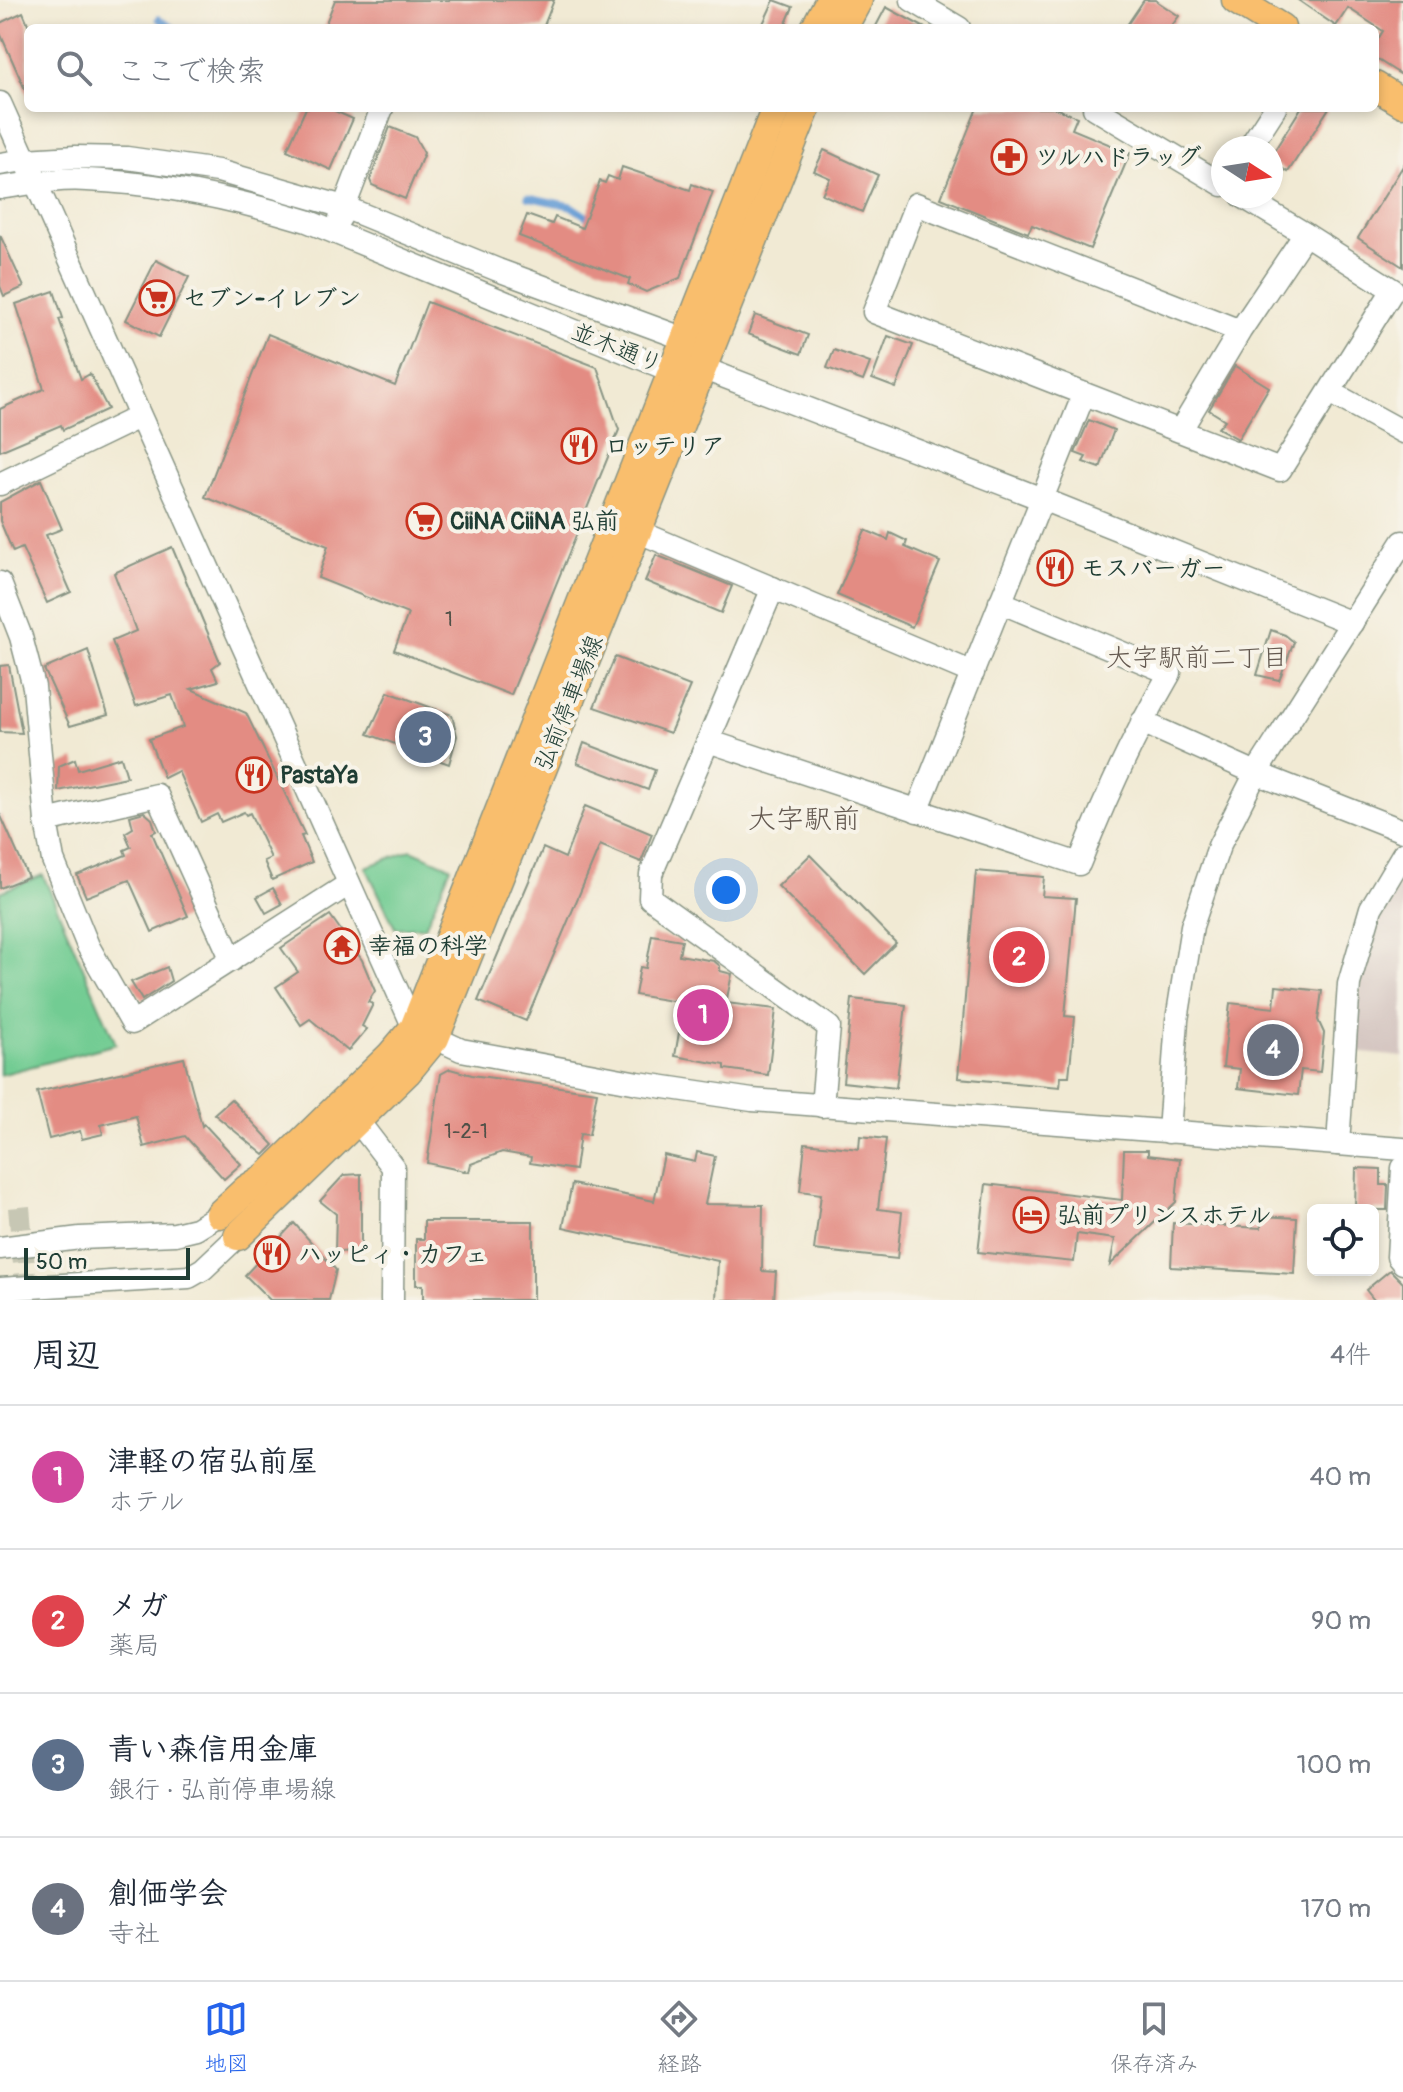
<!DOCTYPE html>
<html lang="ja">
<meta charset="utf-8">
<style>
:root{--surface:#fff;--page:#f6f6f7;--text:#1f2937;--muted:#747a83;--line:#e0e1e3;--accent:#2563eb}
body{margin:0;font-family:Pangolin,"Klee One",sans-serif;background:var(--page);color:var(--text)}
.controls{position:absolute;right:24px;bottom:24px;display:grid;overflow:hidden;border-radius:12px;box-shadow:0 4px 12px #0003}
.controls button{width:72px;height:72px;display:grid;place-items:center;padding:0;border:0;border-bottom:2px solid var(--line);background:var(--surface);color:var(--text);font:40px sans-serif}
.compass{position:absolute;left:1211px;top:136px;width:72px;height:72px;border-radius:50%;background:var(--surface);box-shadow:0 4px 12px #0003;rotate:102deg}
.scale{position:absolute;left:24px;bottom:20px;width:166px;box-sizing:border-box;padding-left:8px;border:4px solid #1f3d34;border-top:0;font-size:22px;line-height:28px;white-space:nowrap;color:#1f3d34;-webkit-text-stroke:6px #f7f3e8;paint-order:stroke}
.you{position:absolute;left:726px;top:890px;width:28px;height:28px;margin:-20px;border:6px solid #fff;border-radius:50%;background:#1a73e8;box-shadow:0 0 0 12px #1a73e833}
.badge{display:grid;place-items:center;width:52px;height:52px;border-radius:50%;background:var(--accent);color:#fff;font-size:26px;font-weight:700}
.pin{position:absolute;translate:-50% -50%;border:4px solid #fff;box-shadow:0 2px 8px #0006}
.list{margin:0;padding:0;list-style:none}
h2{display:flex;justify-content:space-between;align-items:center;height:104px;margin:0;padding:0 32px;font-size:34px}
h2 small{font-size:26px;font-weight:400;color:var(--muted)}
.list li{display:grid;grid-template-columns:52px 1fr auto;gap:24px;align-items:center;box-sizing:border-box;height:144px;padding:0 32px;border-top:2px solid var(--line)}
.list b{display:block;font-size:30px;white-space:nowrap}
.list p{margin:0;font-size:26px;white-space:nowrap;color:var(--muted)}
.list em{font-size:26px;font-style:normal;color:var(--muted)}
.icon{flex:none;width:44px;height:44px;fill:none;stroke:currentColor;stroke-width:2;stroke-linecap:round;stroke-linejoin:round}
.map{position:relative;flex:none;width:1403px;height:1300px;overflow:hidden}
.search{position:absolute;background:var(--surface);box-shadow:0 4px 12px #0003;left:24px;right:24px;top:24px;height:88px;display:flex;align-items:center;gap:20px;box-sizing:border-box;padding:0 28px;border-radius:12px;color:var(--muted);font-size:30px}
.sheet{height:680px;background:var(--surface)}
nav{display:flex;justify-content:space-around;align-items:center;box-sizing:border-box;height:112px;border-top:2px solid var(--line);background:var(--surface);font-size:22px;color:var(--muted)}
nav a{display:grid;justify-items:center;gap:4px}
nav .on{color:var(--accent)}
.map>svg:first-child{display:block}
.industrial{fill:#d0c0bc}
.green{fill:#72cc93;stroke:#488464;stroke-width:2}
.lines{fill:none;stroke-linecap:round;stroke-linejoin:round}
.stream{stroke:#689ed5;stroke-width:7}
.building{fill:#e38c83}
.minor-tunnel{stroke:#c7c7b4;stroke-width:22;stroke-dasharray:22 11;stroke-linecap:butt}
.minor-casing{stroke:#889484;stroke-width:25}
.major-casing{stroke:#889484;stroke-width:31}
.minor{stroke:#fff;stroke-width:22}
.major{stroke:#f9be6d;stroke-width:28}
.labels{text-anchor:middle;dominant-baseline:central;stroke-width:8;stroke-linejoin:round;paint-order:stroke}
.number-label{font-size:20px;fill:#505148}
.poi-label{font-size:24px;font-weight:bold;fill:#1f3d34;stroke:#f7f3e8;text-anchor:start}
.street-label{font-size:24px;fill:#1f3d34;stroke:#f7f3e8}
.neighbourhood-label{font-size:26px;fill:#645950;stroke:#f7f3e8}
.quarter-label{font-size:28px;fill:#645950;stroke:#f7f3e8}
</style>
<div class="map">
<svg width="1403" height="1300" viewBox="0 0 1403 1300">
<rect width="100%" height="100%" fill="#f7f3e8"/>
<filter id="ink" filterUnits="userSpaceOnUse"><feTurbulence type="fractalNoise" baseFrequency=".0125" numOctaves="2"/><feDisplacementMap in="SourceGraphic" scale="16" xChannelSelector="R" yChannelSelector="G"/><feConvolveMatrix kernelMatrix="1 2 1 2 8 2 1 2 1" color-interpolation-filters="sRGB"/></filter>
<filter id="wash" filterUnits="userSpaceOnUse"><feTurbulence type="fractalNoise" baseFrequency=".006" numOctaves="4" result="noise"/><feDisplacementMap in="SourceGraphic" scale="32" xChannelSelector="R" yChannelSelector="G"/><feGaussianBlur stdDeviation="1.8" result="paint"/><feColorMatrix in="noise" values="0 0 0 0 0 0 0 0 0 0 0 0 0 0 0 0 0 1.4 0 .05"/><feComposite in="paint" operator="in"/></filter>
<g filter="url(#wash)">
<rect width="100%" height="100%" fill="#f1ead4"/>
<polygon class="industrial" points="1403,879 1403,1057 1354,1052 1361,980 1380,920"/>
<g class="green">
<polygon points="411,850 451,867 425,927 395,928 366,867"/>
<polygon points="43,875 116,1044 0,1075 0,892"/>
</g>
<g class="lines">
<g class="stream">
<polyline points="159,19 173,28"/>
<polyline points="528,197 571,206 592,220"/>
</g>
</g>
<g id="blocks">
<g class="building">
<polygon points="335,0 554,0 543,28 324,28"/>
<polygon points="774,0 793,7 784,28 761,28"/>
<polygon points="1144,0 1155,0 1179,16 1170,28 1125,28"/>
<polygon points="1298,0 1403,0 1403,76 1375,58 1375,44 1383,31 1348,8 1336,26"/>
<polygon points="886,7 925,28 875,28"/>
<polygon points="23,12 28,24 28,96 0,33 0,23"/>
<polygon points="306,108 328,108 353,119 331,170 287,150"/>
<polygon points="977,108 1055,108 1077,117 1072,129 1130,153 1090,249 1032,225 1028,233 941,198"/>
<polygon points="1301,108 1329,108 1288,172 1271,161 1271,156"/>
<polygon points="390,127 415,137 424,153 405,199 372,185 370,180"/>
<polygon points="824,150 878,175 862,212 822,194 830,178 814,171"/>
<polygon points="1403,166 1403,267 1358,238"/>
<polygon points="622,167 690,190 692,184 713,192 680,278 646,292 628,284 630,279 519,236 527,215 552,224 555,217 582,228 600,181 605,183 608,176 618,180"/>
<polygon points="0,235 24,287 4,296 0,286"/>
<polygon points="156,260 189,277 159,337 126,320"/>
<polygon points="54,291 63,318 59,319 81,379 90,374 108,409 63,430 61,425 0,451 0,409 44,389 16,304"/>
<polygon points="427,302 597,367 619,430 511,695 394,650 408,614 318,578 328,546 205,497 268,334 395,386"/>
<polygon points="755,315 808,335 801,354 748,334"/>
<polygon points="888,336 913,345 896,388 872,379"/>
<polygon points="834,350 870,363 863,381 827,368"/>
<polygon points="1235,366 1269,387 1238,439 1218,428 1225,420 1209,410"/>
<polygon points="1089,420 1114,430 1100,468 1083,462 1086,457 1075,453"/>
<polygon points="41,480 62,529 46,535 71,592 47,603 22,548 13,552 0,521 0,502"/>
<polygon points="865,530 888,540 890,533 907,541 905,547 940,562 912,627 837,595"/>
<polygon points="172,547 220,662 212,668 218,681 191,689 246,713 305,835 301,836 312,862 272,880 264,861 271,858 250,813 246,815 244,812 221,822 217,814 201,822 178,771 164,778 149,739 183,727 172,695 136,706 112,641 136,631 114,573"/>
<polygon points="656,555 732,586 721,613 645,581"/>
<polygon points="1271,630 1285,635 1294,642 1279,680 1257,675"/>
<polygon points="88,650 108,715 70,726 44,669"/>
<polygon points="615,657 690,686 670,733 594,707"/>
<polygon points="9,665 22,733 0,732 0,666"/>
<polygon points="388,692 452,715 457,736 449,764 368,734"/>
<polygon points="584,743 655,770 648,790 577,763"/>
<polygon points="121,757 127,777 58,791 59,766 75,759 78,770"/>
<polygon points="585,806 652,834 641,862 600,845 526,1021 478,1001 543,848 565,858"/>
<polygon points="144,812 152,819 156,831 152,833 188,916 152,932 129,880 86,897 77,875 126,855 124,850 131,847 125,833 133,828 130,816"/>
<polygon points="0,814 28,877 0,888"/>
<polygon points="810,855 896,943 865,974 778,886"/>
<polygon points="976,871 1044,877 1042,896 1076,898 1065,1016 1075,1017 1069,1076 1061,1076 1060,1087 958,1078"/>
<polygon points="273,888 282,904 266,913 257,897"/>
<polygon points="330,915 362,960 375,991 368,1002 373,1004 362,1026 367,1029 348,1051 310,1019 301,1025 276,987 298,972 281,948"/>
<polygon points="652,935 682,940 679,955 714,961 720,966 720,971 732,974 726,1003 776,1009 768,1075 725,1069 725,1065 675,1056 684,1003 635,995 640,967 646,968"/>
<polygon points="167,967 171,981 142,1000 131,982"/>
<polygon points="1276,986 1322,991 1318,1020 1324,1033 1320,1072 1301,1070 1298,1095 1238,1088 1240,1069 1223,1067 1230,1003 1274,1008"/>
<polygon points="852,999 906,1005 896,1088 843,1082"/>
<polygon points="184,1058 202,1126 204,1124 241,1164 224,1179 185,1136 144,1147 136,1116 101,1125 103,1134 82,1139 80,1131 49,1139 37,1092"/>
<polygon points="450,1069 472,1075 597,1092 589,1135 580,1134 575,1170 530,1163 531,1157 502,1152 471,1164 469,1172 427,1163 441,1074"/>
<polygon points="231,1099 274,1145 264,1155 214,1114"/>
<polygon points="860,1136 886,1139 878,1209 902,1212 897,1259 814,1250 821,1194 800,1191 805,1143 859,1149"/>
<polygon points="1124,1150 1148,1150 1148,1155 1180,1159 1176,1202 1110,1265 1115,1239 1077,1234 1074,1262 978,1252 986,1184 1122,1200"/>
<polygon points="697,1152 715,1156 705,1204 763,1205 762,1271 776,1272 774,1300 716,1300 718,1261 563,1227 572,1184 654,1201 664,1155 695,1162"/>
<polygon points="1356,1168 1381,1169 1381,1185 1388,1185 1387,1210 1355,1210"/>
<polygon points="361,1174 361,1251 335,1252 336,1214 320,1201 344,1175"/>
<polygon points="1261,1216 1297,1218 1294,1274 1171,1267 1173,1223 1261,1228"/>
<polygon points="424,1221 533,1221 533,1300 423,1300 423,1285 416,1285 416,1239 424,1239"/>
<polygon points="294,1223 336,1270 329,1300 270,1300 245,1275"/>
<polygon points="1390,1270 1403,1283 1403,1300 1374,1300 1366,1290"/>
</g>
</g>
</g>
<g filter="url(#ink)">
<use href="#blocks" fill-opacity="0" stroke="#889484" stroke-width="2"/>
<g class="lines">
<polyline class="minor-tunnel" points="19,1207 27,1300"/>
<defs>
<g id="minor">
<polyline points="912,0 959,28"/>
<polyline points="0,103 414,1028 461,1050 638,1083 752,1100 1403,1149"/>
<polyline points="1094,108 1223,185"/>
<polyline points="1249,148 1275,108"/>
<polyline points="0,164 25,160 75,157 127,158 218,171 344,207 498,270 685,339 693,351"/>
<path d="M0,188C28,184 58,178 87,180C162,183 235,199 307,221L672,371L702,368L1042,499L1352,623"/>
<polyline points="1242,196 1305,234"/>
<polyline points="340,218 382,108"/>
<polyline points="1330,392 1403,432"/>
<polyline points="1180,431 1240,331 1305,234 1393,290 1280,470 874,312 916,204 1240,331"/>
<polyline points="0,484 139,417"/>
<polyline points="637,531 973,673"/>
<polyline points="0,583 21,637 34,687 46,821 53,860 88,946 132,1023 349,884"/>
<path d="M773,588L708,741L1079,864C1105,798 1134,735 1170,673L1000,602"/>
<polyline points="1142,722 1256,773 1403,831"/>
<polyline points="708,741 651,874 650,898 829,1027 822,1106"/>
<polyline points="917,811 1084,394"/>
<polyline points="46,821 157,795 232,960"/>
<polyline points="357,1120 393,1167 392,1300"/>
<polyline points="1169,1132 1177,1020 1192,926 1219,846 1256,773 1403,542"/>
<polyline points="1338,1144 1349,984 1371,908 1403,854"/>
<polyline points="1403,1168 1398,1257 1403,1263"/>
<polyline points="0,1248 80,1238 175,1234 196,1229 220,1214"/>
<polyline points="0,1289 189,1277 203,1269 238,1236"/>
</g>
<g id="major">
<polyline points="1236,0 1281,28"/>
<polyline points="815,28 830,0"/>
<polyline points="843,28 858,0"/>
<polyline points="1375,86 1403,103"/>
<polyline points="220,1214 247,1189 266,1177 391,1055 414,1028 776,108"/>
<polyline points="238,1236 407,1072 435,1038 806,108"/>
</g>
</defs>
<use href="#minor" class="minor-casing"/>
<use href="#major" class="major-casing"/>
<use href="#minor" class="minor"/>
<use href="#major" class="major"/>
</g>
</g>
<defs>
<symbol id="pharmacy-ring" viewBox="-11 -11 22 22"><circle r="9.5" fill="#f7f3e8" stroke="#c8321e" stroke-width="1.5"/><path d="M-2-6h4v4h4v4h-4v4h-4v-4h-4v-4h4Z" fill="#c8321e"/></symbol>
<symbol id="supermarket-ring" viewBox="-11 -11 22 22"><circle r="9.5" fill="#f7f3e8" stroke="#c8321e" stroke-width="1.5"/><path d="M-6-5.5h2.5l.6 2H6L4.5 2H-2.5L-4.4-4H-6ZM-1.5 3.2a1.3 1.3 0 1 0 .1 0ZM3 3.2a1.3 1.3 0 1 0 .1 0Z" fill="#c8321e"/></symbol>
<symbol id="restaurant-ring" viewBox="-11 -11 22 22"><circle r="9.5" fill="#f7f3e8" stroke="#c8321e" stroke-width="1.5"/><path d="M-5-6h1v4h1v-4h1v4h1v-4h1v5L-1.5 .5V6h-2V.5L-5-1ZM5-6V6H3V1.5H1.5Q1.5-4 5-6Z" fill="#c8321e"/></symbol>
<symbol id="temple-ring" viewBox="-11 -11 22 22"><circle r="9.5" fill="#f7f3e8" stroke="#c8321e" stroke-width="1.5"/><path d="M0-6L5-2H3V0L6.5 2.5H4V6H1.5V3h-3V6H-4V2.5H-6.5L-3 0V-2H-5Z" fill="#c8321e"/></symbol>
<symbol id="hotel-ring" viewBox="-11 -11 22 22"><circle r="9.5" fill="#f7f3e8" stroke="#c8321e" stroke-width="1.5"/><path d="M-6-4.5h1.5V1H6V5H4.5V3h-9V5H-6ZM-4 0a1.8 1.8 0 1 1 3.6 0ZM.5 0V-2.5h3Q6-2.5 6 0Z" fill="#c8321e"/></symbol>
</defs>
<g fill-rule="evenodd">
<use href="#pharmacy-ring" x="989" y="137" width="40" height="40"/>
<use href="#supermarket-ring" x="137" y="278" width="40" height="40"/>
<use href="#restaurant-ring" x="559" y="426" width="40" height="40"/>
<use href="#supermarket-ring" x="404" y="501" width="40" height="40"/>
<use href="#restaurant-ring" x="1035" y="548" width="40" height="40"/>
<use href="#restaurant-ring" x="234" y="755" width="40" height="40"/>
<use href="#temple-ring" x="322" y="926" width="40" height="40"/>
<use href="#hotel-ring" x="1011" y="1195" width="40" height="40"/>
<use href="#restaurant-ring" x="252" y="1234" width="40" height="40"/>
</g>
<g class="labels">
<g class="number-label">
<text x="449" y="619">1</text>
<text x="466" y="1131">1-2-1</text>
</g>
<g class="poi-label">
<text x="1035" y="157">ツルハドラッグ</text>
<text x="183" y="298">セブン-イレブン</text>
<text x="605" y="446">ロッテリア</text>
<text x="450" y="521">CiiNA CiiNA 弘前</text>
<text x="1081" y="568">モスバーガー</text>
<text x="280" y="775">PastaYa</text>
<text x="368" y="946">幸福の科学</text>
<text x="1057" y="1215">弘前プリンスホテル</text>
<text x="298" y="1254">ハッピィ・カフェ</text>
</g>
<g class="street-label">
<text transform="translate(617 348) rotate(22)">並木通り</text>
<text transform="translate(569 703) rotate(-68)">弘前停車場線</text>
</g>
<g class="neighbourhood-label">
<text x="1197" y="658">大字駅前二丁目</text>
</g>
<g class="quarter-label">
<text x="804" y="819">大字駅前</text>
</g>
</g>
</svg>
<div class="controls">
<button><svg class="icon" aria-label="locate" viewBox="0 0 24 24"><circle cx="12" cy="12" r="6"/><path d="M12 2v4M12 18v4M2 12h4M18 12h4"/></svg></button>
</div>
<svg class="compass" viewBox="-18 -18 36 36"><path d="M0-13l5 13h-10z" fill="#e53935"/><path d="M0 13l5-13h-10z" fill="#747a83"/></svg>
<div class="scale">50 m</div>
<div class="you"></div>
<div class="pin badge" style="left:703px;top:1015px;background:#d1479c">1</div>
<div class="pin badge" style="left:1019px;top:957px;background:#e0444e">2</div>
<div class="pin badge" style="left:425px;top:737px;background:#5c6f8a">3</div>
<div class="pin badge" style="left:1273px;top:1050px;background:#6b7280">4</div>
<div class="search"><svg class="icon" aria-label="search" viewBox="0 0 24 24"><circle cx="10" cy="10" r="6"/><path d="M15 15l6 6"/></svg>ここで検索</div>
</div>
<section class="sheet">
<h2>周辺<small>4件</small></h2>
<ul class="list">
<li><span class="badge" style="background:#d1479c">1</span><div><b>津軽の宿弘前屋</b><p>ホテル</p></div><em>40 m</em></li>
<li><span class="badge" style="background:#e0444e">2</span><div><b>メガ</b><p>薬局</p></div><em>90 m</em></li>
<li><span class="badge" style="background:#5c6f8a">3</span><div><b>青い森信用金庫</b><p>銀行 · 弘前停車場線</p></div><em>100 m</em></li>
<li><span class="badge" style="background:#6b7280">4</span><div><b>創価学会</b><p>寺社</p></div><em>170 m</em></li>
</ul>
</section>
<nav>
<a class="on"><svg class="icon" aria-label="map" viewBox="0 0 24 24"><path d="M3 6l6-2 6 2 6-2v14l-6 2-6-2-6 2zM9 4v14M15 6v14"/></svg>地図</a>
<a><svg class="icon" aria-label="directions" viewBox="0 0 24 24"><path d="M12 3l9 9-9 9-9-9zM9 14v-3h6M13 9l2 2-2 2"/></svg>経路</a>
<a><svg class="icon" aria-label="saved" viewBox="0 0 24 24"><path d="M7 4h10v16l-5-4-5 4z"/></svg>保存済み</a>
</nav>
